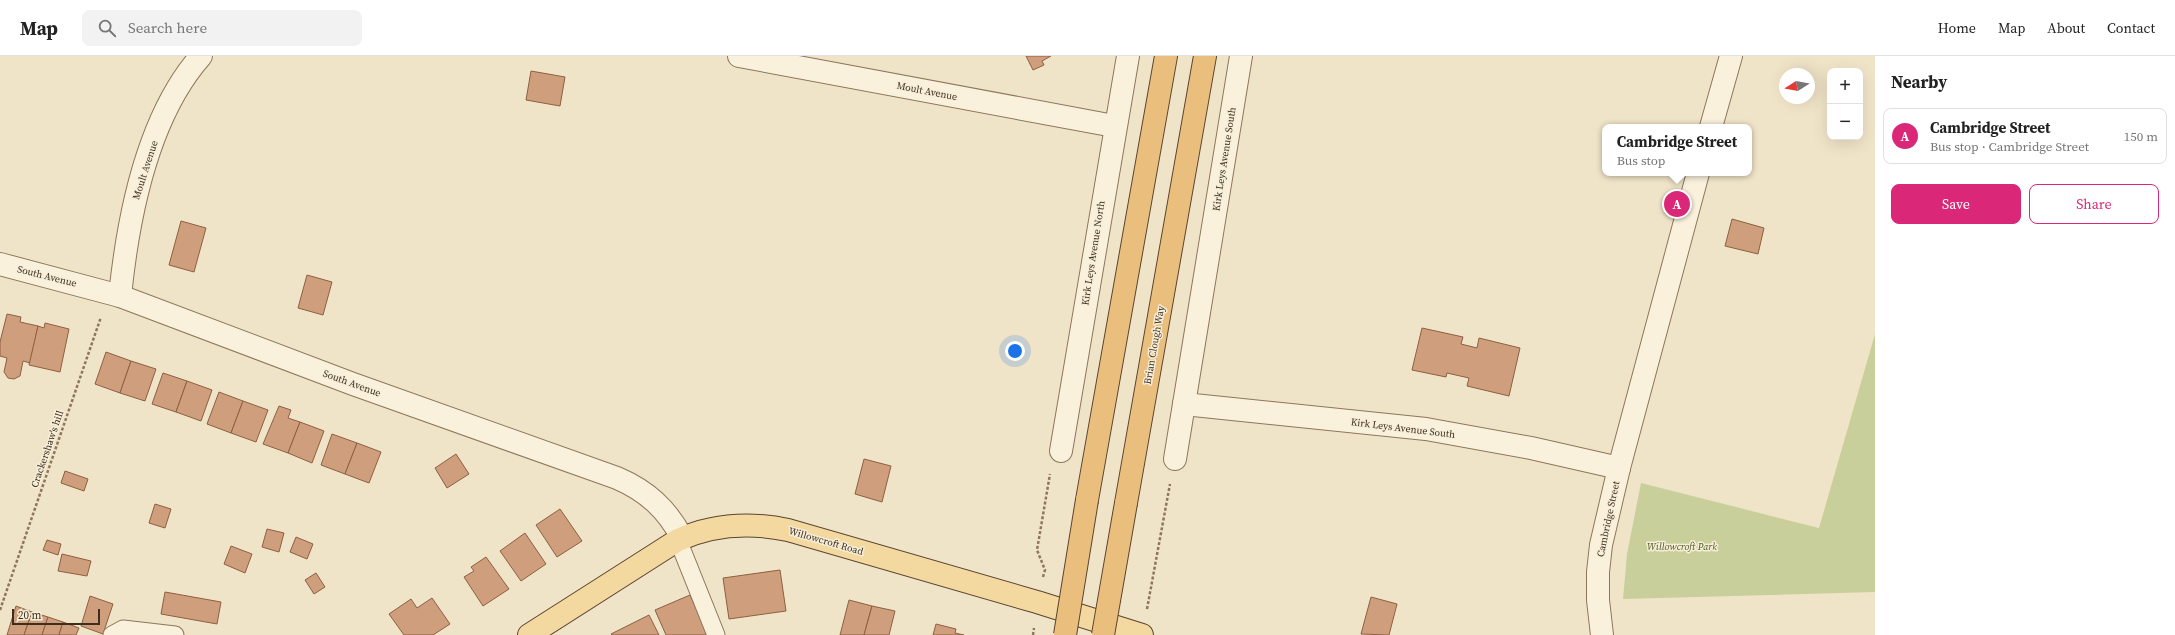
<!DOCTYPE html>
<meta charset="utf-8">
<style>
:root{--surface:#fff;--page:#f2f2f2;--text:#222;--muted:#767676;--line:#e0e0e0;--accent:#db2777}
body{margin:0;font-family:"Source Serif 4",serif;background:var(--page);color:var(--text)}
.controls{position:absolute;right:12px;top:12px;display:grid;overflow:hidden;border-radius:8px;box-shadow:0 4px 16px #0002}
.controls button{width:36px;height:36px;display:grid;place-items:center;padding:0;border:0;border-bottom:1px solid var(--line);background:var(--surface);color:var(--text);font:20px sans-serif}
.compass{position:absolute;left:1779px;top:12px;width:36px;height:36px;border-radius:50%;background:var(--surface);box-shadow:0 4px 16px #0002;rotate:259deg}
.scale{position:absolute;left:12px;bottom:10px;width:88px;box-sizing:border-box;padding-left:4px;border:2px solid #3d2e20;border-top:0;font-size:11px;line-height:14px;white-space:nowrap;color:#3d2e20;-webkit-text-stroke:3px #f7eed8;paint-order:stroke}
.you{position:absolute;left:1015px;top:295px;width:14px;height:14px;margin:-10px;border:3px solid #fff;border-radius:50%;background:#1a73e8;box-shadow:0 0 0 6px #1a73e833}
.badge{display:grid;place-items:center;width:26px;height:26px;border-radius:50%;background:var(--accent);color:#fff;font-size:13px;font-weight:700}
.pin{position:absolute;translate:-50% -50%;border:2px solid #fff;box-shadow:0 1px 4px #0006}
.popup{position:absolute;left:1602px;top:68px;width:150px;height:52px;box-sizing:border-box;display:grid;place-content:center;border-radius:8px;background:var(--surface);filter:drop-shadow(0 1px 3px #0005);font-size:13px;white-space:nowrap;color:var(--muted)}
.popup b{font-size:15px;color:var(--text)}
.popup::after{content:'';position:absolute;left:50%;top:100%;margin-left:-8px;border:8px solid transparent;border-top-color:var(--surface)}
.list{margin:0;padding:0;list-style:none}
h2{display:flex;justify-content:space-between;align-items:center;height:52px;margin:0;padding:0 16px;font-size:17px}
h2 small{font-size:13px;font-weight:400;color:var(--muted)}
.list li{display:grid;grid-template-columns:26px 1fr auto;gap:12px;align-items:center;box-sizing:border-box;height:56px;margin:0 8px 8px;padding:0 8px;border:1px solid var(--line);border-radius:8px}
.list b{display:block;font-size:15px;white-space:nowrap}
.list p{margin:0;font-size:13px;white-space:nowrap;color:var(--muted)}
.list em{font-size:13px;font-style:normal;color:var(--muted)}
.actions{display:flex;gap:8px;padding:12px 16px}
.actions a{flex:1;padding:9px 0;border:1px solid var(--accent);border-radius:8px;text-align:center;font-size:14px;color:var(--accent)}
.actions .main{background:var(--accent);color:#fff}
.icon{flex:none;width:22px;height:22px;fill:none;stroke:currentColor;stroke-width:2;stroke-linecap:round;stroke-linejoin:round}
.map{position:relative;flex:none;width:1875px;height:579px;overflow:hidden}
header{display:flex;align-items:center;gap:24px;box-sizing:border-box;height:56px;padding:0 20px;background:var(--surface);border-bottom:1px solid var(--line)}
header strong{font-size:19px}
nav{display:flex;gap:22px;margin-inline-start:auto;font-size:14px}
.search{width:280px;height:36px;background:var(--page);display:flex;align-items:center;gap:10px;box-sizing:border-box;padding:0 14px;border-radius:8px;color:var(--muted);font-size:15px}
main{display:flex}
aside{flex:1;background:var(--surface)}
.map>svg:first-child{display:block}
.green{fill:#c9cf9b}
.building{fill:#cf9f7d;stroke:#8d5f41}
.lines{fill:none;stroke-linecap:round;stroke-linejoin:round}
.service-casing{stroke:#8d765c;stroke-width:19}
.minor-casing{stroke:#8d765c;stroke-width:24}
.tertiary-casing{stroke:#8d765c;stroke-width:24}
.primary-casing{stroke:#5b4430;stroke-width:24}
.trunk-casing{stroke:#5b4430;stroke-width:24}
.path{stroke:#8d765c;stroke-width:2.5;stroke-dasharray:3 2;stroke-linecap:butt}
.service{stroke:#faf1dc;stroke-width:17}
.minor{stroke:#faf1dc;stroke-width:22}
.tertiary{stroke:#faf1dc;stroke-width:22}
.primary{stroke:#f3d9a0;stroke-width:22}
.trunk{stroke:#eabe7c;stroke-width:22}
.trunk-bridge-casing{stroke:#5b4430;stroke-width:24;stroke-linecap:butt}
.trunk-bridge{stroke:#eabe7c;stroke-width:22}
.labels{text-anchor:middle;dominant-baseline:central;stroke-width:3;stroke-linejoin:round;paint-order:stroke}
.street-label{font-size:10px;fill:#3d2e20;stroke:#f7eed8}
.park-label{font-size:10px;font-style:italic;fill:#4d5a26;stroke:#f7eed8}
</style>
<header>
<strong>Map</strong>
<div class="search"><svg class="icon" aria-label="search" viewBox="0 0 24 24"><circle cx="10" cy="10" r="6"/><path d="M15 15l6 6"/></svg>Search here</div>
<nav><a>Home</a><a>Map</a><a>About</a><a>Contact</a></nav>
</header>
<main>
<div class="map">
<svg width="1875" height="579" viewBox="0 0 1875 579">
<rect width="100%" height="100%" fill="#f0e4c8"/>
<polygon class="green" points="1875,278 1875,536 1623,543 1627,498 1641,427 1819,472"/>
<g class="building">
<polygon points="1026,0 1051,0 1042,5 1044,9 1033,14"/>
<polygon points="531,15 565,21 560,50 526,44"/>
<polygon points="1732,163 1764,172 1758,198 1725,190"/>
<polygon points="181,165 206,172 194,216 169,209"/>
<polygon points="307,219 332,226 323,259 298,252"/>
<polygon points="7,258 21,261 20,266 38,270 30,307 23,305 20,320 14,323 8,322 4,316 7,302 0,300 0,286"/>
<polygon points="45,267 69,273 60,316 29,309 38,270 44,272"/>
<polygon points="1422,272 1463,281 1461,288 1477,292 1479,282 1520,292 1509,340 1467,330 1469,322 1447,317 1446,321 1412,314"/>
<polygon points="106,296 131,305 120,337 95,328"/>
<polygon points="131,305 156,313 145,345 120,337"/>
<polygon points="163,317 187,325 176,356 152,348"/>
<polygon points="187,325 212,334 201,365 176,356"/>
<polygon points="219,336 243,345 231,377 207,368"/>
<polygon points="243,345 268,354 256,386 231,377"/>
<polygon points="279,350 291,354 288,362 300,366 288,397 263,388"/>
<polygon points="300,366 324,375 312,407 288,397"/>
<polygon points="332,378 357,387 345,418 321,409"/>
<polygon points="357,387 381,396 369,427 345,418"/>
<polygon points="456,398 469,418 447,432 435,412"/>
<polygon points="864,403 891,410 882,446 855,438"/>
<polygon points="65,415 88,423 84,435 61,427"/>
<polygon points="155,448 171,453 165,472 149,467"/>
<polygon points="560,453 582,485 557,501 536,469"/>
<polygon points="267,473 284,477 279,496 262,491"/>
<polygon points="525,477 546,508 521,525 500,495"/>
<polygon points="296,481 313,488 307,503 290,496"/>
<polygon points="47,484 61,488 58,499 43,494"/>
<polygon points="231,490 252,498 245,517 224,508"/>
<polygon points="62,498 91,505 87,520 58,515"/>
<polygon points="486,501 509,533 483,550 464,521 474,515 471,511"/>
<polygon points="780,514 786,555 729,563 723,522"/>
<polygon points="316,517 325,531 314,538 305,524"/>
<polygon points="165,536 221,546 217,568 161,558"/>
<polygon points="690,539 708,579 666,579 655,554"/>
<polygon points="90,540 113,548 103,578 81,570"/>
<polygon points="1371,541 1397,548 1389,579 1361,578"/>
<polygon points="432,542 450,568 433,579 404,579 389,558 411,543 417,552"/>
<polygon points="849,544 872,550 864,579 840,579"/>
<polygon points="16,550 32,556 24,579 7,579"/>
<polygon points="872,550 895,555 889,579 864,579"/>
<polygon points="32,556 48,561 42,579 24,579"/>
<polygon points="649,559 659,579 612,579 611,578"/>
<polygon points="48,561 63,566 59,579 42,579"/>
<polygon points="63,566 79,572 76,579 59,579"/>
<polygon points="936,568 956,573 955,577 964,579 933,579"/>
</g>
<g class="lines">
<defs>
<g id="service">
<polyline points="678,484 716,579"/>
<polyline points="112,579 123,573 175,579"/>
</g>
<g id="minor">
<polyline points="739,0 1114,70"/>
<polyline points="1241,0 1184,348 1426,373 1531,392 1619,412"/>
<path d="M0,208L120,240L353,328L617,422C647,435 667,453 682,482"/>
<path d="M120,240C128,161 147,61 201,0"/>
<polyline points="1061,395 1128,0"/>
<polyline points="1175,403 1184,348"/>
</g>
<g id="tertiary">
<polyline points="1711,71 1731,0"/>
<polyline points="1602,579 1598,544 1598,516 1601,489 1619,412 1698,117"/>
</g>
<path id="primary" d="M529,579L678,484C713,468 750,466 788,474L1037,546L1142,579"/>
<g id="trunk">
<polyline points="1087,444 1166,0"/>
<polyline points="1126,447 1205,0"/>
</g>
</defs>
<use href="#service" class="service-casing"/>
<use href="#minor" class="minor-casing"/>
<use href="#tertiary" class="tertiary-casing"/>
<use href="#primary" class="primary-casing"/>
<use href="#trunk" class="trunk-casing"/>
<g class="path">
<polyline points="1043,521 1045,514 1037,494 1050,418"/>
<polyline points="1147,553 1170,428"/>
<polyline points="0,554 101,261"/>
<polyline points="1033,579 1034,572"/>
</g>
<use href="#service" class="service"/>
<use href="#minor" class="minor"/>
<use href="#tertiary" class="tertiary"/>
<use href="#primary" class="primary"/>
<use href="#trunk" class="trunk"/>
<defs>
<g id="trunk-bridge">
<polyline points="1065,579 1087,444"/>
<polyline points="1103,579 1126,447"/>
</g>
</defs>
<use href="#trunk-bridge" class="trunk-bridge-casing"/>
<use href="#trunk-bridge" class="trunk-bridge"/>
</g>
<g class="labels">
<g class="street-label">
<text transform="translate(927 35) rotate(11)">Moult Avenue</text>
<text transform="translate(1224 103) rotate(-81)">Kirk Leys Avenue South</text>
<text transform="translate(145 114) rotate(-72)">Moult Avenue</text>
<text transform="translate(1093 197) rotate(-81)">Kirk Leys Avenue North</text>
<text transform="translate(47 220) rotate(14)">South Avenue</text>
<text transform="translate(1154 289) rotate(-80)">Brian Clough Way</text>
<text transform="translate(352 327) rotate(20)">South Avenue</text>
<text transform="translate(1403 372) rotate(7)">Kirk Leys Avenue South</text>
<text transform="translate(47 393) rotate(-71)">Crackershaw's hill</text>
<text transform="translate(1608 463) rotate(-78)">Cambridge Street</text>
<text transform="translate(826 485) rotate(16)">Willowcroft Road</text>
</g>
<g class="park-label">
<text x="1682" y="490">Willowcroft Park</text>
</g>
</g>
</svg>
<div class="controls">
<button>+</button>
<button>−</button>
</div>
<svg class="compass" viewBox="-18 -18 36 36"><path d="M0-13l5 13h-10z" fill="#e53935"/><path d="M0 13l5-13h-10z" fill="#767676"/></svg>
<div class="scale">20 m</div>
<div class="you"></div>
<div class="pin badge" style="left:1677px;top:148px">A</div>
<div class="popup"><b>Cambridge Street</b>Bus stop</div>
</div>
<aside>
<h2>Nearby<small></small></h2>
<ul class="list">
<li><span class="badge">A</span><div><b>Cambridge Street</b><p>Bus stop · Cambridge Street</p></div><em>150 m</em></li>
</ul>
<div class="actions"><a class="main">Save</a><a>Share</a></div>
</aside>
</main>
